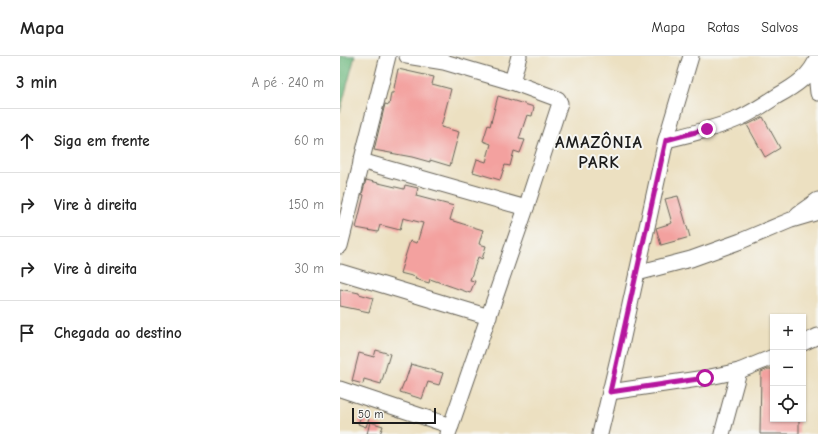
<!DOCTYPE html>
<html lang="pt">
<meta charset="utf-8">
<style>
:root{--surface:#fff;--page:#f6f6f6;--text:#222;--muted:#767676;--line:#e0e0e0}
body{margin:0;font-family:"Comic Neue",sans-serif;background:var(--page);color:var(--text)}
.controls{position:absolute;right:12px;bottom:12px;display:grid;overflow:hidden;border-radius:0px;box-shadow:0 1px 3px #0004}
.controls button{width:36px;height:36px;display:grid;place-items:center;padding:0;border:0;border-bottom:1px solid var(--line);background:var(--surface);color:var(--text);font:20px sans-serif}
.scale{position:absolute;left:12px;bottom:10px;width:84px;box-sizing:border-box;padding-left:4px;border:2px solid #1c1c1c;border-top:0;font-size:11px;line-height:14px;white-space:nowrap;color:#1c1c1c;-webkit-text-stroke:3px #f6f6f2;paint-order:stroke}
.stop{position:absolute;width:12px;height:12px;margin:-9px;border:3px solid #b5179e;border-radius:50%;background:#fff}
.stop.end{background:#b5179e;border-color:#fff;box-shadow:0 1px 4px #0008}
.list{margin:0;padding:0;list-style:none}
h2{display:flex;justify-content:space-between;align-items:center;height:52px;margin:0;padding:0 16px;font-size:17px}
h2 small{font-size:13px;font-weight:400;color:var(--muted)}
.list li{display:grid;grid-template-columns:26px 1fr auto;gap:12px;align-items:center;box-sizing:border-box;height:64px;padding:0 16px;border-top:1px solid var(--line)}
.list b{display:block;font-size:15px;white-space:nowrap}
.list em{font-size:13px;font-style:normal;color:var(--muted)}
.icon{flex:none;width:22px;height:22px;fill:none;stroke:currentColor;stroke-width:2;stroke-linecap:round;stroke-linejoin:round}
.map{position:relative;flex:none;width:478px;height:378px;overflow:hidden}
header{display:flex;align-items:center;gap:24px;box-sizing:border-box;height:56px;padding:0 20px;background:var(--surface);border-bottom:1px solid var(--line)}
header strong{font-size:19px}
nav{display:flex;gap:22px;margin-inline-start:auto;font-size:14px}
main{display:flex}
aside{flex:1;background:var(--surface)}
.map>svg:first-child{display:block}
.forest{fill:#6eb980;stroke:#456a4e}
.building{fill:#f3a19f}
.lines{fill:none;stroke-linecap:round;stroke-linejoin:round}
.minor-casing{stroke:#656156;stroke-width:17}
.minor{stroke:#fff;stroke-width:15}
.route{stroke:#b5179e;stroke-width:5}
.labels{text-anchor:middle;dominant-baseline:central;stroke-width:4;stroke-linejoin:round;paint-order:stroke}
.district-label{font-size:17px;font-weight:bold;letter-spacing:1px;fill:#1c1c1c;stroke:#f6f6f2}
</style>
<header>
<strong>Mapa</strong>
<nav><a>Mapa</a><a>Rotas</a><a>Salvos</a></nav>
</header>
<main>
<aside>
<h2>3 min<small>A pé · 240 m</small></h2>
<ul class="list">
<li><svg class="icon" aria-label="ahead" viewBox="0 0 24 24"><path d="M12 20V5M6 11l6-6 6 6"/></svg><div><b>Siga em frente</b></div><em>60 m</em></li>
<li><svg class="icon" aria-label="right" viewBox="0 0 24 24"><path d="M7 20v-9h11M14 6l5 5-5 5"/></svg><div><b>Vire à direita</b></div><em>150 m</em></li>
<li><svg class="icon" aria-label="right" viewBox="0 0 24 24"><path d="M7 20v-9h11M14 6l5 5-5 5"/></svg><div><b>Vire à direita</b></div><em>30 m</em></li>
<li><svg class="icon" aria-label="arrive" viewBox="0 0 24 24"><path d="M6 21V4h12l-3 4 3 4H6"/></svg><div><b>Chegada ao destino</b></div></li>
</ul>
</aside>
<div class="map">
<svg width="478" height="378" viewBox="0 0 478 378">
<rect width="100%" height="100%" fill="#f6f6f2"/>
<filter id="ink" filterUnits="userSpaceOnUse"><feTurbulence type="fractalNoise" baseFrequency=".025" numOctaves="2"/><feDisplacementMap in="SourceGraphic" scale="8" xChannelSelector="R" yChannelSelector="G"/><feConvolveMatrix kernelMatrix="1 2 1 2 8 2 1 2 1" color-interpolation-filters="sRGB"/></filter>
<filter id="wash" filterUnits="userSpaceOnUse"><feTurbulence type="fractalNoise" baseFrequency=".012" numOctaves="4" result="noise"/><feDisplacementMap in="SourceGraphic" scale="16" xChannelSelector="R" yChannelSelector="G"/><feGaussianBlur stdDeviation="0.9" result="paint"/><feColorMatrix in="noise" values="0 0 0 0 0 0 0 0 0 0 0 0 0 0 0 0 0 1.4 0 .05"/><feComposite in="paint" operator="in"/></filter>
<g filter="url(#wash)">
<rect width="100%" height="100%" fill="#ece0c1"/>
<polygon class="forest" points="0,0 15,0 0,56"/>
<g id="blocks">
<g class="building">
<polygon points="58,13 94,21 92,28 111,33 101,71 119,76 110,110 90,104 90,106 72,101 34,94 45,48 49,49 51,37 53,37"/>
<polygon points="158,40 194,51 192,60 187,59 179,83 185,84 180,97 174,95 170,110 165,109 160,124 133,116 137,103 146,106 151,88 143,85 148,69 150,70"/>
<polygon points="423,61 440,92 425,101 407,69"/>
<polygon points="26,124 64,133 65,129 78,132 76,140 114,150 110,164 143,174 139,188 146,190 142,203 138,201 130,224 135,225 130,237 90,223 89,227 75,223 76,221 60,217 70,185 77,187 83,167 63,162 60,174 40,169 38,176 16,172 24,139 22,138"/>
<polygon points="338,140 350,181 321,189 316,172 332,167 325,143"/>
<polygon points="0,233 19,237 19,238 33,242 29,256 0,250"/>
<polygon points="36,294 50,298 41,328 24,323 23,328 12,325 19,297 34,301"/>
<polygon points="71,308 103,317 99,329 88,326 82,343 60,336 64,326 65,326"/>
<polygon points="428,313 433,313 433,363 459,363 459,378 420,378 421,316"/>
<polygon points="21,360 29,362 26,371 18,368"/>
<polygon points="30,366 43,370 40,378 27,378"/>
</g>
</g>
</g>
<g filter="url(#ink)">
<use href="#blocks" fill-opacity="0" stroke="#656156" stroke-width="1"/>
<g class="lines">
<defs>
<g id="minor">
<polyline points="67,0 104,6 172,26 179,0"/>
<polyline points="475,8 478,37"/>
<path d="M326,84C351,78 377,72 400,62C413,56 425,48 437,40C455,30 471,20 478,0"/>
<polyline points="21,105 186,152"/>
<polyline points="458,158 478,144"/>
<polyline points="0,190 48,0"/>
<polyline points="0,216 149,261"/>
<polyline points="297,217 351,203 401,185 451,164 478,156"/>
<polyline points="463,287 478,280"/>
<polyline points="0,333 111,370"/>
<polyline points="270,336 365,322 399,315 433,301"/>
<polyline points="108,378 186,152 220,47 218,43 172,26"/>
<polyline points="260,378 281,290 326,84 351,0"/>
<polyline points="382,378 399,315"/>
</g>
</defs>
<use href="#minor" class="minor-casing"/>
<use href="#minor" class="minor"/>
</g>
</g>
<g class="lines" filter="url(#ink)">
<polyline class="route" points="365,322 270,336 326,84 367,73"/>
</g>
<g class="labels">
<g class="district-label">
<text x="259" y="86">AMAZÔNIA<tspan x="259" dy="20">PARK</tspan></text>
</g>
</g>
</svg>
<div class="controls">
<button>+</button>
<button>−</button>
<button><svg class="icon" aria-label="locate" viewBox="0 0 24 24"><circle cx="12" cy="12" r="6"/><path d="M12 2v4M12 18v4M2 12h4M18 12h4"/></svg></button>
</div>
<div class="scale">50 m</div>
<div class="stop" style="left:365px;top:322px"></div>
<div class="stop end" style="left:367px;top:73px"></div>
</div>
</main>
